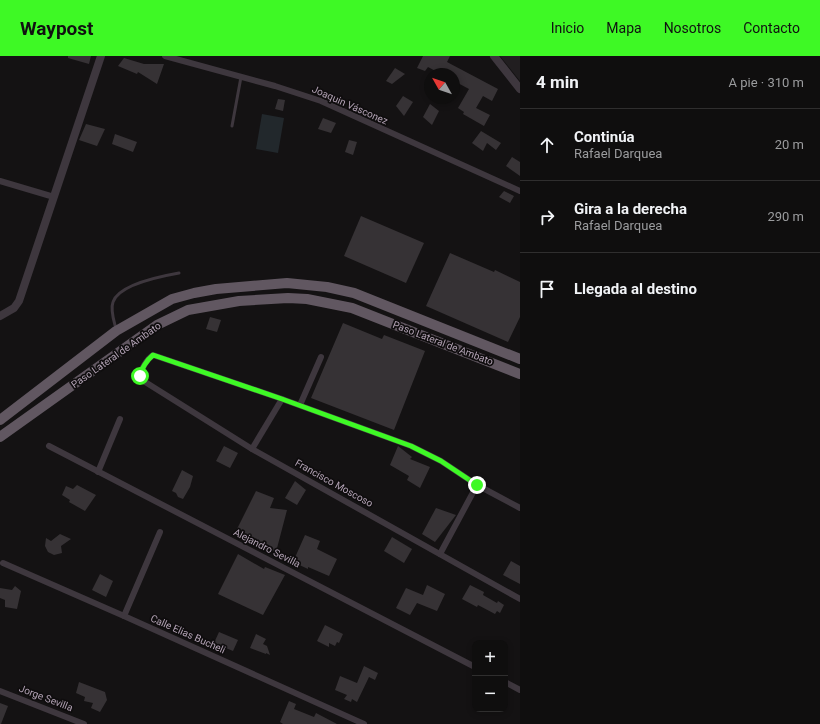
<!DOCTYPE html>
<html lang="es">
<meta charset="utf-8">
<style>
:root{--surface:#0f0e0e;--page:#181717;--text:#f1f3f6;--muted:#9b9c9e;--line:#2f2e2e;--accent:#3ef925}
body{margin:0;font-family:Roboto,sans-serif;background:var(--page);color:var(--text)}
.controls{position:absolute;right:12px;bottom:12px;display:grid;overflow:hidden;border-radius:8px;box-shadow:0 2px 6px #0003}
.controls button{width:36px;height:36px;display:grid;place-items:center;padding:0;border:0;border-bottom:1px solid var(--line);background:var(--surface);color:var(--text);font:20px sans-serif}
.compass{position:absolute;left:424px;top:12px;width:36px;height:36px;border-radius:50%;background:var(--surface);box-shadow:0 2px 6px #0003;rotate:310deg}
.stop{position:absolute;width:12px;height:12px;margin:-9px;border:3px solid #3ef925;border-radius:50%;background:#fff}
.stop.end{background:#3ef925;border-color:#fff;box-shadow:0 1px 4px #0008}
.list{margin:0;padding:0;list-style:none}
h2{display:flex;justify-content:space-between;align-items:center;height:52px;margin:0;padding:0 16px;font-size:17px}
h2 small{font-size:13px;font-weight:400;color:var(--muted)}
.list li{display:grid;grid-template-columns:26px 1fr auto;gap:12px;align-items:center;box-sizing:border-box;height:72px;padding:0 16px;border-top:1px solid var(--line)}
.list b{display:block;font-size:15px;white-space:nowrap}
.list p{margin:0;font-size:13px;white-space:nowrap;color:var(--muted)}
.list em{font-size:13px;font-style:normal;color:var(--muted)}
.icon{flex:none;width:22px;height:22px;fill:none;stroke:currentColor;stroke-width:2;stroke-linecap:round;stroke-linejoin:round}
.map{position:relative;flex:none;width:520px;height:668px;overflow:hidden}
header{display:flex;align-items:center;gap:24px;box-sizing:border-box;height:56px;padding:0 20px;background:var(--accent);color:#111}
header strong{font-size:19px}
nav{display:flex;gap:22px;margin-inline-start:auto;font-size:14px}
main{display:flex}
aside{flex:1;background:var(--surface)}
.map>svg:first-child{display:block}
.built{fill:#211e20}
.green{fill:#22282c}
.building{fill:#363235}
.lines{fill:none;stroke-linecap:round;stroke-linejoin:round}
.service{stroke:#3e373e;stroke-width:3}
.minor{stroke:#3e373e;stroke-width:6}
.tertiary{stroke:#3e373e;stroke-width:8}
.trunk{stroke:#615761;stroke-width:10}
.route{stroke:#3ef925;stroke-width:5}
.labels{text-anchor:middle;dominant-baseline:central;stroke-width:3.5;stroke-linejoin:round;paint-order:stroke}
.street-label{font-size:10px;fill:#b3a3b5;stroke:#0f0d0e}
</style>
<header>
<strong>Waypost</strong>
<nav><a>Inicio</a><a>Mapa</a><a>Nosotros</a><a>Contacto</a></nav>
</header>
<main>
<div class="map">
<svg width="520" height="668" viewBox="0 0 520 668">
<rect width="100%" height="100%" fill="#141213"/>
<polygon class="built" points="500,0 520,0 520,25"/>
<polygon class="green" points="262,58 284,62 278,97 256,93"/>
<g class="building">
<polygon points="68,0 91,0 89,8 68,2"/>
<polygon points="423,0 450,0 447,6 498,33 492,45 483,40 476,52 490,59 484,70 463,58 464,56 458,52 469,33 454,25 454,18 441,18 428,11 425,15 417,12"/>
<polygon points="124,2 144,8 164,8 157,28 138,16 137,18 118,10"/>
<polygon points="395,12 405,18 392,28 386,25"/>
<polygon points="403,40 413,46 404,60 396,50"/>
<polygon points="278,43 285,44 283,55 275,53"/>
<polygon points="430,48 439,55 432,69 423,61"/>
<polygon points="323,62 336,67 331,77 318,73"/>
<polygon points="86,68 105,73 97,90 79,84"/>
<polygon points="481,75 501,87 496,94 487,87 483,95 472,87"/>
<polygon points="115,78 137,86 133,96 112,88"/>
<polygon points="349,84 357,86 353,99 345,96"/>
<polygon points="512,101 520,106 520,120 506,110"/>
<polygon points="504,135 514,140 510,147 499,141"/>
<polygon points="361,160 424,187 406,227 344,200"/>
<polygon points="450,197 494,216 495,214 520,226 520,261 508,286 426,250"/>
<polygon points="210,261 221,264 217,276 206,273"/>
<polygon points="343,267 382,283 384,279 425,295 394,374 311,342"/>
<polygon points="224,390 238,397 230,412 216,405"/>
<polygon points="398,390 412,401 410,403 430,411 420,432 407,424 409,420 390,409"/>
<polygon points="182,414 193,420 190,431 183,443 178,441 176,437 172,435"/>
<polygon points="295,425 306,434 297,449 285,442"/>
<polygon points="77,429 96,439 85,455 69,446 70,444 62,439 66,430 73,433"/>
<polygon points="256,435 274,442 270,452 287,454 276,496 257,488 257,486 235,477"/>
<polygon points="436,452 456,459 435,486 422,478"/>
<polygon points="60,478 71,483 61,490 62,497 54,499 48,496 45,490 46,482 51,485"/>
<polygon points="305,479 320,485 317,493 337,503 329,520 308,511 308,513 293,506"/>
<polygon points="392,481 412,493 404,507 384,495"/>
<polygon points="238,498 264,513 265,511 285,519 263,559 218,538"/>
<polygon points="511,505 520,510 520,528 503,519"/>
<polygon points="100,518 113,525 106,541 92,534"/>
<polygon points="427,529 445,538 437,555 417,547 410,559 396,552 406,532 423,539"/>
<polygon points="470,529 484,536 483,539 497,547 498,545 504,549 500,557 497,555 495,558 478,549 477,551 462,543"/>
<polygon points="15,530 21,535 17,553 5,551 5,544 0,542 0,532 12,534"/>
<polygon points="325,569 343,578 339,587 337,586 335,590 329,587 329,591 317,585"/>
<polygon points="219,576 238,584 233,595 214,587"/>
<polygon points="256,578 266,583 263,588 267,590 270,599 266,597 266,598 250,592"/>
<polygon points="364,610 378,617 375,624 369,621 357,646 352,643 351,646 344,643 347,639 335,634 340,620 357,627"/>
<polygon points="79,626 105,636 107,644 100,656 91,652 93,647 84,645 85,641 76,637"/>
<polygon points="289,645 296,648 294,653 314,661 316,657 337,668 283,668 280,666"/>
<polygon points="0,647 8,650 1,668 0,668"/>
</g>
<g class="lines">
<g class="service">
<polyline points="232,70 241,21"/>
<path d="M116,273C114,265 110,254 113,246C119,228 162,220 179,217"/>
</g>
<g class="minor">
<polyline points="165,0 275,30 321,45 520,135"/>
<polyline points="0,125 54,141"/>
<polyline points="300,349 321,301"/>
<polyline points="49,390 475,611"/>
<polyline points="252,393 282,343"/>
<polyline points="98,416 120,363"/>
<path d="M520,452L477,429L441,405L411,390L282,343L153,299C147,303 141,313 140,320L142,324L252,393L520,543"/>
<polyline points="440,498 477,429"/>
<polyline points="3,507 124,560 364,668"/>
<polyline points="124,560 160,476"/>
<polyline points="505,626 520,634"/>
<polyline points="0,635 84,668"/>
</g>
<g class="tertiary">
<polyline points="494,0 520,33"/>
<polyline points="0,260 14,252 19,245 101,0"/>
</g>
<g class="trunk">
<polyline points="0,364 116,275 172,243 194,237 216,233 287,227 327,231 354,237 520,303"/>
<polyline points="0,381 157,269 188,254 239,245 288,242 307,243 352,252 520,318"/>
</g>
</g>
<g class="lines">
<path class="route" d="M140,320C141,313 147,304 153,299L156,300L282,343L411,390L441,405L477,429"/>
</g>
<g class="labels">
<g class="street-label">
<text transform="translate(350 49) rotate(24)">Joaquin Vásconez</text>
<text transform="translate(443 287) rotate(21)">Paso Lateral de Ambato</text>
<text transform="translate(116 299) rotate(-35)">Paso Lateral de Ambato</text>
<text transform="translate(334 427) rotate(29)">Francisco Moscoso</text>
<text transform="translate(267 492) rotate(27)">Alejandro Sevilla</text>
<text transform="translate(188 578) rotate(24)">Calle Elias Bucheli</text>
<text transform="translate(46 642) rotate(21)">Jorge Sevilla</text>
</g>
</g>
</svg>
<div class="controls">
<button>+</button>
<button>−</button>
</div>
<svg class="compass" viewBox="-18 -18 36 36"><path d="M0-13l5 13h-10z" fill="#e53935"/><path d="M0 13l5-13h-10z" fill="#9b9c9e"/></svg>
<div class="stop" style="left:140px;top:320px"></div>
<div class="stop end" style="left:477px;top:429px"></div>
</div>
<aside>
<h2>4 min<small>A pie · 310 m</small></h2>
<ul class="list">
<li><svg class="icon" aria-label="ahead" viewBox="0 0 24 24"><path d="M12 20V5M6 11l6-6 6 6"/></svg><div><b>Continúa</b><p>Rafael Darquea</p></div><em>20 m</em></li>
<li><svg class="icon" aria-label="right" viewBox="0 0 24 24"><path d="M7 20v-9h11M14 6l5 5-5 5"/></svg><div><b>Gira a la derecha</b><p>Rafael Darquea</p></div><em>290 m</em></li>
<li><svg class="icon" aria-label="arrive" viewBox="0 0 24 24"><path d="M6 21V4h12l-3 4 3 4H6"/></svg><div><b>Llegada al destino</b></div></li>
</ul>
</aside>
</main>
